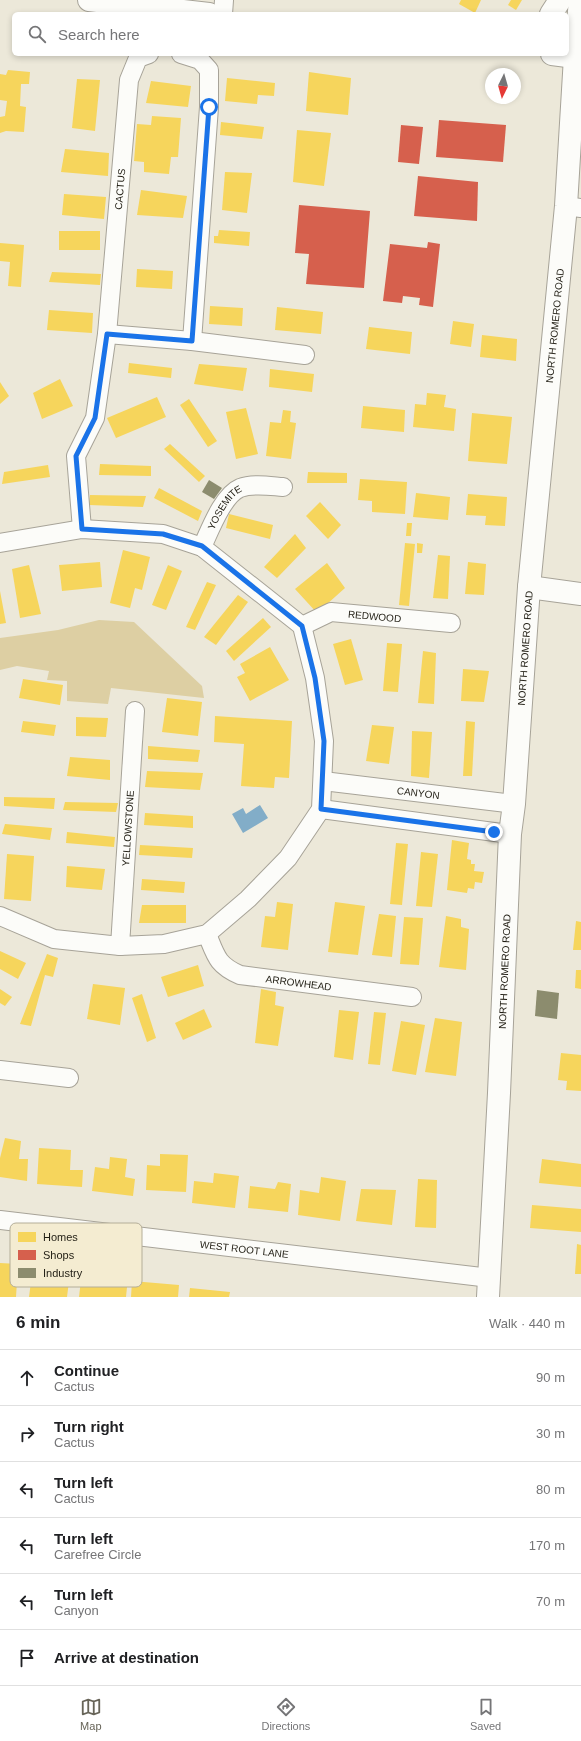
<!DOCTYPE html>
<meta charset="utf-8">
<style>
:root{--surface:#fff;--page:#f6f6f6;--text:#202124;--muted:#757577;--line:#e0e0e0;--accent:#676458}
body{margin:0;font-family:Arial,sans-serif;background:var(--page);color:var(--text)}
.compass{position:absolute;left:485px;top:68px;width:36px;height:36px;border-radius:50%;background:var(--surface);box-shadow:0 2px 6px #0003;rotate:185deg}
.stop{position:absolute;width:12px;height:12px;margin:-9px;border:3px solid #1a73e8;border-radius:50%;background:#fff}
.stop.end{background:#1a73e8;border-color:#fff;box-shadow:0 1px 4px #0008}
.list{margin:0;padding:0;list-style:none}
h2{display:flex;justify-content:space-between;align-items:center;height:52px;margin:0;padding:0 16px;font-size:17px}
h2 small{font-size:13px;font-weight:400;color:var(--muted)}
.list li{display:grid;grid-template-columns:26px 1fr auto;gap:12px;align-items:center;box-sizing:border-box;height:56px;padding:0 16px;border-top:1px solid var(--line)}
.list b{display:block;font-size:15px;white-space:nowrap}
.list p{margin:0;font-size:13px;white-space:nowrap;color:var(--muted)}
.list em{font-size:13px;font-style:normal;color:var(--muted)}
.icon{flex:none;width:22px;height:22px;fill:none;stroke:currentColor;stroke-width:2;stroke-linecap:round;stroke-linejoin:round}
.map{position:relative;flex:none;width:581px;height:1297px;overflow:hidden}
.search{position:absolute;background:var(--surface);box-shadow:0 2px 6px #0003;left:12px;right:12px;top:12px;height:44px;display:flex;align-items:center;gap:10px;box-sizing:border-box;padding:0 14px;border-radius:6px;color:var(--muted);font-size:15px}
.sheet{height:388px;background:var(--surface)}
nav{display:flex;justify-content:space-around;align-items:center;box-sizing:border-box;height:56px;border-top:1px solid var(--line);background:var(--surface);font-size:11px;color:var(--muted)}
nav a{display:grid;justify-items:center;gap:2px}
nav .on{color:var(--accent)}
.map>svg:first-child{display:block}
.green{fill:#ddcfa3}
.water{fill:#82adc8}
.homes{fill:#f6d55c}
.shops{fill:#d6604d}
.industry{fill:#8c8c6e}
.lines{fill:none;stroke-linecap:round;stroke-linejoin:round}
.minor-casing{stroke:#a7a398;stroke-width:20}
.tertiary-casing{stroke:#a7a398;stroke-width:24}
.minor{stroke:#fcfcf9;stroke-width:18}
.tertiary{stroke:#fcfcf9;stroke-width:22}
.route{stroke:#1a73e8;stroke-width:5}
.labels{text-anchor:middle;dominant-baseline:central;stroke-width:4;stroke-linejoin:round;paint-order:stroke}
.street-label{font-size:10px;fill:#201d13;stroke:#f4ecd1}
.key{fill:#f4ecd1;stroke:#b4ae98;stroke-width:1}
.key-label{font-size:11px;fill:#201d13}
</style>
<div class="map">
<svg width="581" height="1297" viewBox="0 0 581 1297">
<rect width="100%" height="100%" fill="#ece8d9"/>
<polygon class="green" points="99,620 134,622 202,686 204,698 111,688 108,704 67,701 67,681 47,680 49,671 17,666 0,670 0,638 58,630"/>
<polygon class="water" points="260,805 268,818 243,833 232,814 243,808 246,814"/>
<g class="homes">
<polygon points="461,0 481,0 475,13 459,4"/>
<polygon points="511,0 522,0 516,10 508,5"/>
<polygon points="8,70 30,72 29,84 21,84 20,106 26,107 24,132 6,131 0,133 0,117 5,116 7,101 0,100 0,74 6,75"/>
<polygon points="309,72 351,78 348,115 306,111"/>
<polygon points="227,78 275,83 274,96 258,95 257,104 225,101"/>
<polygon points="77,79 100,80 95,131 72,128"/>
<polygon points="151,81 191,86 188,107 146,103"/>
<polygon points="152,116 181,118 178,157 171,157 169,174 144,172 144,162 134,161 137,124 151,125"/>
<polygon points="221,122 264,127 262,139 220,135"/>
<polygon points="297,130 331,133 324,186 293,182"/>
<polygon points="65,149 109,153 108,176 61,172"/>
<polygon points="225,172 252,173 247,213 222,210"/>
<polygon points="141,190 187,196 183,218 137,215"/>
<polygon points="64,194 106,197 104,219 62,215"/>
<polygon points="219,230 250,232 249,246 214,243 214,236 218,236"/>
<rect x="59" y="231" width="41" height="19"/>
<polygon points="0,243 24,245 21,287 8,286 10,262 0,261"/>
<polygon points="137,269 173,271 172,289 136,287"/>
<polygon points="52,272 101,274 100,285 49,282"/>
<polygon points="210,306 243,308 242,326 209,324"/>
<polygon points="277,307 323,312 321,334 275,330"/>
<polygon points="49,310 93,313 92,333 47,330"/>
<polygon points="453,321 474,324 471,347 450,344"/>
<polygon points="369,327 412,332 410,354 366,349"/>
<polygon points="482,335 517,339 516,361 480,357"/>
<polygon points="129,363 172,368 171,378 128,373"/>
<polygon points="199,364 247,368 243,391 194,384"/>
<polygon points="270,369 314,374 312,392 269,387"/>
<polygon points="60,379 73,406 42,419 33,393"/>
<polygon points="0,382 9,396 0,404"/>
<polygon points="427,393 446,395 444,407 456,409 454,431 413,427 415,404 426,405"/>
<polygon points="157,397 166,417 116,438 107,418"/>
<polygon points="189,399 217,441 208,447 180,405"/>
<polygon points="363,406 405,410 404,432 361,428"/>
<polygon points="246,408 258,454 236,459 226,412"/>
<polygon points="283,410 291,411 290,422 296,423 291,459 266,456 270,422 281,423"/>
<polygon points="472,413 512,417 507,464 468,461"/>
<polygon points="170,444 205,476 199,482 164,449"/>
<polygon points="100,464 151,466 151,476 99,475"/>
<polygon points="48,465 50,477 2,484 4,472"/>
<polygon points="308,472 347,473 347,483 307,483"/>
<polygon points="360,479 407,482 405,514 372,512 372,501 358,500"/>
<polygon points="159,488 202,511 198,521 154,498"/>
<polygon points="416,493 450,497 448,520 413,517"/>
<polygon points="468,494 507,497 505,526 485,525 486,516 466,515"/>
<polygon points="90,495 146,496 143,507 89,505"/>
<polygon points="320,502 341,525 328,539 306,516"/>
<polygon points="229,514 273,525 270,539 226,528"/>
<polygon points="407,523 412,523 411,536 406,536"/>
<polygon points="295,534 306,548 277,578 264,567"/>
<polygon points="405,543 415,544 409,606 399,605"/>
<polygon points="417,543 423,544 422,553 417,553"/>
<polygon points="123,550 150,557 142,590 135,588 130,608 110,603"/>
<polygon points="438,555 450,556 448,599 433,598"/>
<polygon points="100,562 102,587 62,591 59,565"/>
<polygon points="468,562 486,564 484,595 465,594"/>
<polygon points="327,563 345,588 317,613 295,589"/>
<polygon points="29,565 41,614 20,618 12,569"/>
<polygon points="168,565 182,571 166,610 152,605"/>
<polygon points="207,582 216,585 195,630 186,627"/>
<polygon points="0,591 6,623 0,624"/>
<polygon points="238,595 248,602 216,645 204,637"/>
<polygon points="263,618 271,627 234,661 226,651"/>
<polygon points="351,639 363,680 345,685 333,644"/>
<polygon points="387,643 402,644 398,692 383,691"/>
<polygon points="270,647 289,680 250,701 237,677 245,673 240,664"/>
<polygon points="423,651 436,653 434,704 418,703"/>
<polygon points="463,669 489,671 484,702 461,701"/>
<polygon points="23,679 63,685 60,705 19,698"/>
<polygon points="167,698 202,702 198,736 162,732"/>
<polygon points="215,716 292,721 289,778 275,777 274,788 241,786 244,744 214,742"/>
<polygon points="76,717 108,718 106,737 76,736"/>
<polygon points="23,721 56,725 54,736 21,732"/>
<polygon points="466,721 475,722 472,776 463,776"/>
<polygon points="372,725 394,727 389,764 366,761"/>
<polygon points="412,731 432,732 429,778 411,776"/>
<polygon points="148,746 200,750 198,762 148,759"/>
<polygon points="70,757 110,760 110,780 67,776"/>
<polygon points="147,771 203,773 200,790 145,787"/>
<polygon points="4,797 55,798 54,809 4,806"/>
<polygon points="65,802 118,803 116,812 63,810"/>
<polygon points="145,813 193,816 193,828 144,825"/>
<polygon points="5,824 52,828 50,840 2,834"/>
<polygon points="67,832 115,837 114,847 66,843"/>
<polygon points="452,840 469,843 467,859 471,860 471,864 475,864 474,871 484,872 482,883 475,882 474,889 468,888 467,893 447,890"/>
<polygon points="396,843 408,844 402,905 390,904"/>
<polygon points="140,845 193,848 192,858 139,855"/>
<polygon points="421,852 438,854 432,907 416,906"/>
<polygon points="7,854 34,856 31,901 4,899"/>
<polygon points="67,866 105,869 102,890 66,887"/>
<polygon points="142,879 185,882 184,893 141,890"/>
<polygon points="277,902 293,904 288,950 261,947 265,916 275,917"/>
<polygon points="335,902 365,906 358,955 328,952"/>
<polygon points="142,905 186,905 186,923 139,923"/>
<polygon points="379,914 396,916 392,957 372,955"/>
<polygon points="446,916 461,919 461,927 469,929 466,970 439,967"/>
<polygon points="404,917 423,918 419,965 400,964"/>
<polygon points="576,921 581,922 581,950 573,950"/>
<polygon points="0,951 26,963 18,979 0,969"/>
<polygon points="47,954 58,958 53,977 45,975 31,1026 20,1024"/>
<polygon points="198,965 204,986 168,997 161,977"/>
<polygon points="576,970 581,970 581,989 575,988"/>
<polygon points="93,984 125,988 120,1025 87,1019"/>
<polygon points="0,989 12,997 5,1006 0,1003"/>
<polygon points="261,989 276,992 275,1005 284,1007 278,1046 255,1043"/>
<polygon points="142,994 156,1038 147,1042 132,998"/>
<polygon points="204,1009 212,1027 183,1040 175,1023"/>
<polygon points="339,1010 359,1012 353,1060 334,1057"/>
<polygon points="374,1012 386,1013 380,1065 368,1064"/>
<polygon points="435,1018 462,1022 456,1076 425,1072"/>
<polygon points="401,1021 425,1025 416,1075 392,1071"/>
<polygon points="561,1053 581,1055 581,1091 566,1090 567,1081 558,1080"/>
<polygon points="5,1138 21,1141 19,1159 28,1159 27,1181 0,1177 0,1158"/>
<polygon points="39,1148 71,1150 70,1170 83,1170 82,1187 37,1184"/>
<polygon points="160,1154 188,1155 186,1192 146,1190 147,1165 160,1166"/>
<polygon points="110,1157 127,1159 125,1177 135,1179 133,1196 92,1191 95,1167 109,1169"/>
<polygon points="542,1159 581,1164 581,1187 539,1183"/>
<polygon points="214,1173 239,1176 235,1208 192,1203 194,1181 213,1183"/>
<polygon points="321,1177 346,1181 340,1221 298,1215 300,1190 319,1193"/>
<polygon points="418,1179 437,1180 436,1228 415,1227"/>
<polygon points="278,1182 291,1184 288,1212 248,1208 250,1186 275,1189"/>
<polygon points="361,1189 396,1190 392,1225 356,1221"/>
<polygon points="532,1205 581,1209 581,1232 530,1228"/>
<polygon points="577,1244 581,1245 581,1274 575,1274"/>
<polygon points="0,1263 18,1264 16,1297 0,1297"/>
<polygon points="33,1266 53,1268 53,1271 70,1273 67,1297 29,1297"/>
<polygon points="82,1271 128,1277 126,1297 79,1297"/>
<polygon points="132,1281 179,1285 178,1297 131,1297"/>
<polygon points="190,1288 230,1292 229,1297 189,1297"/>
</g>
<g class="shops">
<polygon points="439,120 506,125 503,162 436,157"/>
<polygon points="401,125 423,127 419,164 398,162"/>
<polygon points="418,176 478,182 477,221 414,216"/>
<polygon points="299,205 370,211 364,288 306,284 309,254 295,253"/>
<polygon points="428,242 440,244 433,307 419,305 420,298 403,296 402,303 383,301 390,244 427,248"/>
</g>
<g class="industry">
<polygon points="209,480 222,488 214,499 202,492"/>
<polygon points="537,990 559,993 557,1019 535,1016"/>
</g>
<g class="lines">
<defs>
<g id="minor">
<polyline points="223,14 224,0"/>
<polyline points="181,54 200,60 209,70 209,107 192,341"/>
<polyline points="566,206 581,208"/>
<polyline points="107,334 192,341 305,355"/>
<path id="s1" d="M82,529L76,456L95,418L107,334L129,80L138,58L149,54"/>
<polyline points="0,543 82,529 163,534 202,547 302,626 315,678 324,741 321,809 288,858 248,899 207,934 164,944 120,946 54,939 0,916"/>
<path id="s2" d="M202,547C210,530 223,495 240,488C253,483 270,486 283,487"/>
<path id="s3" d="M302,626L331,612L451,623"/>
<path id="s4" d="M323,781L514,804"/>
<polyline points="321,809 510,834"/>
<path id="s5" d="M207,934C216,956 217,965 240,975L412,997"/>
<path id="s6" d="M120,946L135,711"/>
<polyline points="0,1070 69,1078"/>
<path id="s7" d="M0,1220L490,1278"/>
</g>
<g id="tertiary">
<polyline points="89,0 209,14"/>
<polyline points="551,14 560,0"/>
<polyline points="552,54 575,57"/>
<polyline points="529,587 581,594"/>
<path id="s8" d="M488,1297L499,1093L510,834L514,804L529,587L566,206L575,57L580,0"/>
</g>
</defs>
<use href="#minor" class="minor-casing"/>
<use href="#tertiary" class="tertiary-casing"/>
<use href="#minor" class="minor"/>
<use href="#tertiary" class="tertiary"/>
</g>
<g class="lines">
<polyline class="route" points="209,107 192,341 107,334 95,418 76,456 82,529 163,534 202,546 302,626 315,678 324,741 321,809 494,832"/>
</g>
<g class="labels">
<g class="street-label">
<text stroke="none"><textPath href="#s1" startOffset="346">CACTUS</textPath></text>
<text stroke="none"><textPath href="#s8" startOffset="974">NORTH ROMERO ROAD</textPath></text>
<text stroke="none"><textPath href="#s2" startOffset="46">YOSEMITE</textPath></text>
<text stroke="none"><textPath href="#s3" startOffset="76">REDWOOD</textPath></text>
<text stroke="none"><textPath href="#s8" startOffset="650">NORTH ROMERO ROAD</textPath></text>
<text stroke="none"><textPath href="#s4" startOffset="96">CANYON</textPath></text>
<text stroke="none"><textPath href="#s6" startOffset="118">YELLOWSTONE</textPath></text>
<text stroke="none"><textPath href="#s8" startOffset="326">NORTH ROMERO ROAD</textPath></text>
<text stroke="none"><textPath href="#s5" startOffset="114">ARROWHEAD</textPath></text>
<text stroke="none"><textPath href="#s7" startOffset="246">WEST ROOT LANE</textPath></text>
</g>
</g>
<rect x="10" y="1223" width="132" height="64" rx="6" class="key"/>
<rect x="18" y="1232" width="18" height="10" fill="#f6d55c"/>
<rect x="18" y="1250" width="18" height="10" fill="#d6604d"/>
<rect x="18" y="1268" width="18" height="10" fill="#8c8c6e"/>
<g class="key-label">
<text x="43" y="1241">Homes</text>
<text x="43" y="1259">Shops</text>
<text x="43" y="1277">Industry</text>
</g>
</svg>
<svg class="compass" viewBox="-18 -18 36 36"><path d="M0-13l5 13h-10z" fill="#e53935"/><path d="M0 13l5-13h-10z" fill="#757577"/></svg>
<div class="stop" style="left:209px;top:107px"></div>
<div class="stop end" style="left:494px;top:832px"></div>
<div class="search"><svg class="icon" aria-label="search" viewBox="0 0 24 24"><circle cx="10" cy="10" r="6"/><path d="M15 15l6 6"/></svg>Search here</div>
</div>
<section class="sheet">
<h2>6 min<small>Walk · 440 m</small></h2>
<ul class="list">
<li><svg class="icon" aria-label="ahead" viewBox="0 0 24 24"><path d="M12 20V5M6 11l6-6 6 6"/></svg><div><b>Continue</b><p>Cactus</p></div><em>90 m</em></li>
<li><svg class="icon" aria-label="right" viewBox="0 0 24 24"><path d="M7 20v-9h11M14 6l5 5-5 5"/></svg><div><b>Turn right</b><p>Cactus</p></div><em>30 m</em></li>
<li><svg class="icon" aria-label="left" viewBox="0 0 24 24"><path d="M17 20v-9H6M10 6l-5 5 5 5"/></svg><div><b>Turn left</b><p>Cactus</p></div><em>80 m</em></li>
<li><svg class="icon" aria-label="left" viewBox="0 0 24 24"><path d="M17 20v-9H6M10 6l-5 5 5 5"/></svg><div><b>Turn left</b><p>Carefree Circle</p></div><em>170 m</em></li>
<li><svg class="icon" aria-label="left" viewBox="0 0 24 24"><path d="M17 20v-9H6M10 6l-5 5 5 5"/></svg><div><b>Turn left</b><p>Canyon</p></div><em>70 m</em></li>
<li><svg class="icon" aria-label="arrive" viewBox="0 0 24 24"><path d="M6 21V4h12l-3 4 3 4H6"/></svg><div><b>Arrive at destination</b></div></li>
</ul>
</section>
<nav>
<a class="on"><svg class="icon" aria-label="map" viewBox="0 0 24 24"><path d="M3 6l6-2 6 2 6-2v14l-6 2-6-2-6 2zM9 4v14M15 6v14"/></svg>Map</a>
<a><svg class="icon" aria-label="directions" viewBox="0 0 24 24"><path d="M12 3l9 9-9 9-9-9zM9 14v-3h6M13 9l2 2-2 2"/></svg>Directions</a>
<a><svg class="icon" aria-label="saved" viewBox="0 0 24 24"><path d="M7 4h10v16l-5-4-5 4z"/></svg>Saved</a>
</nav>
